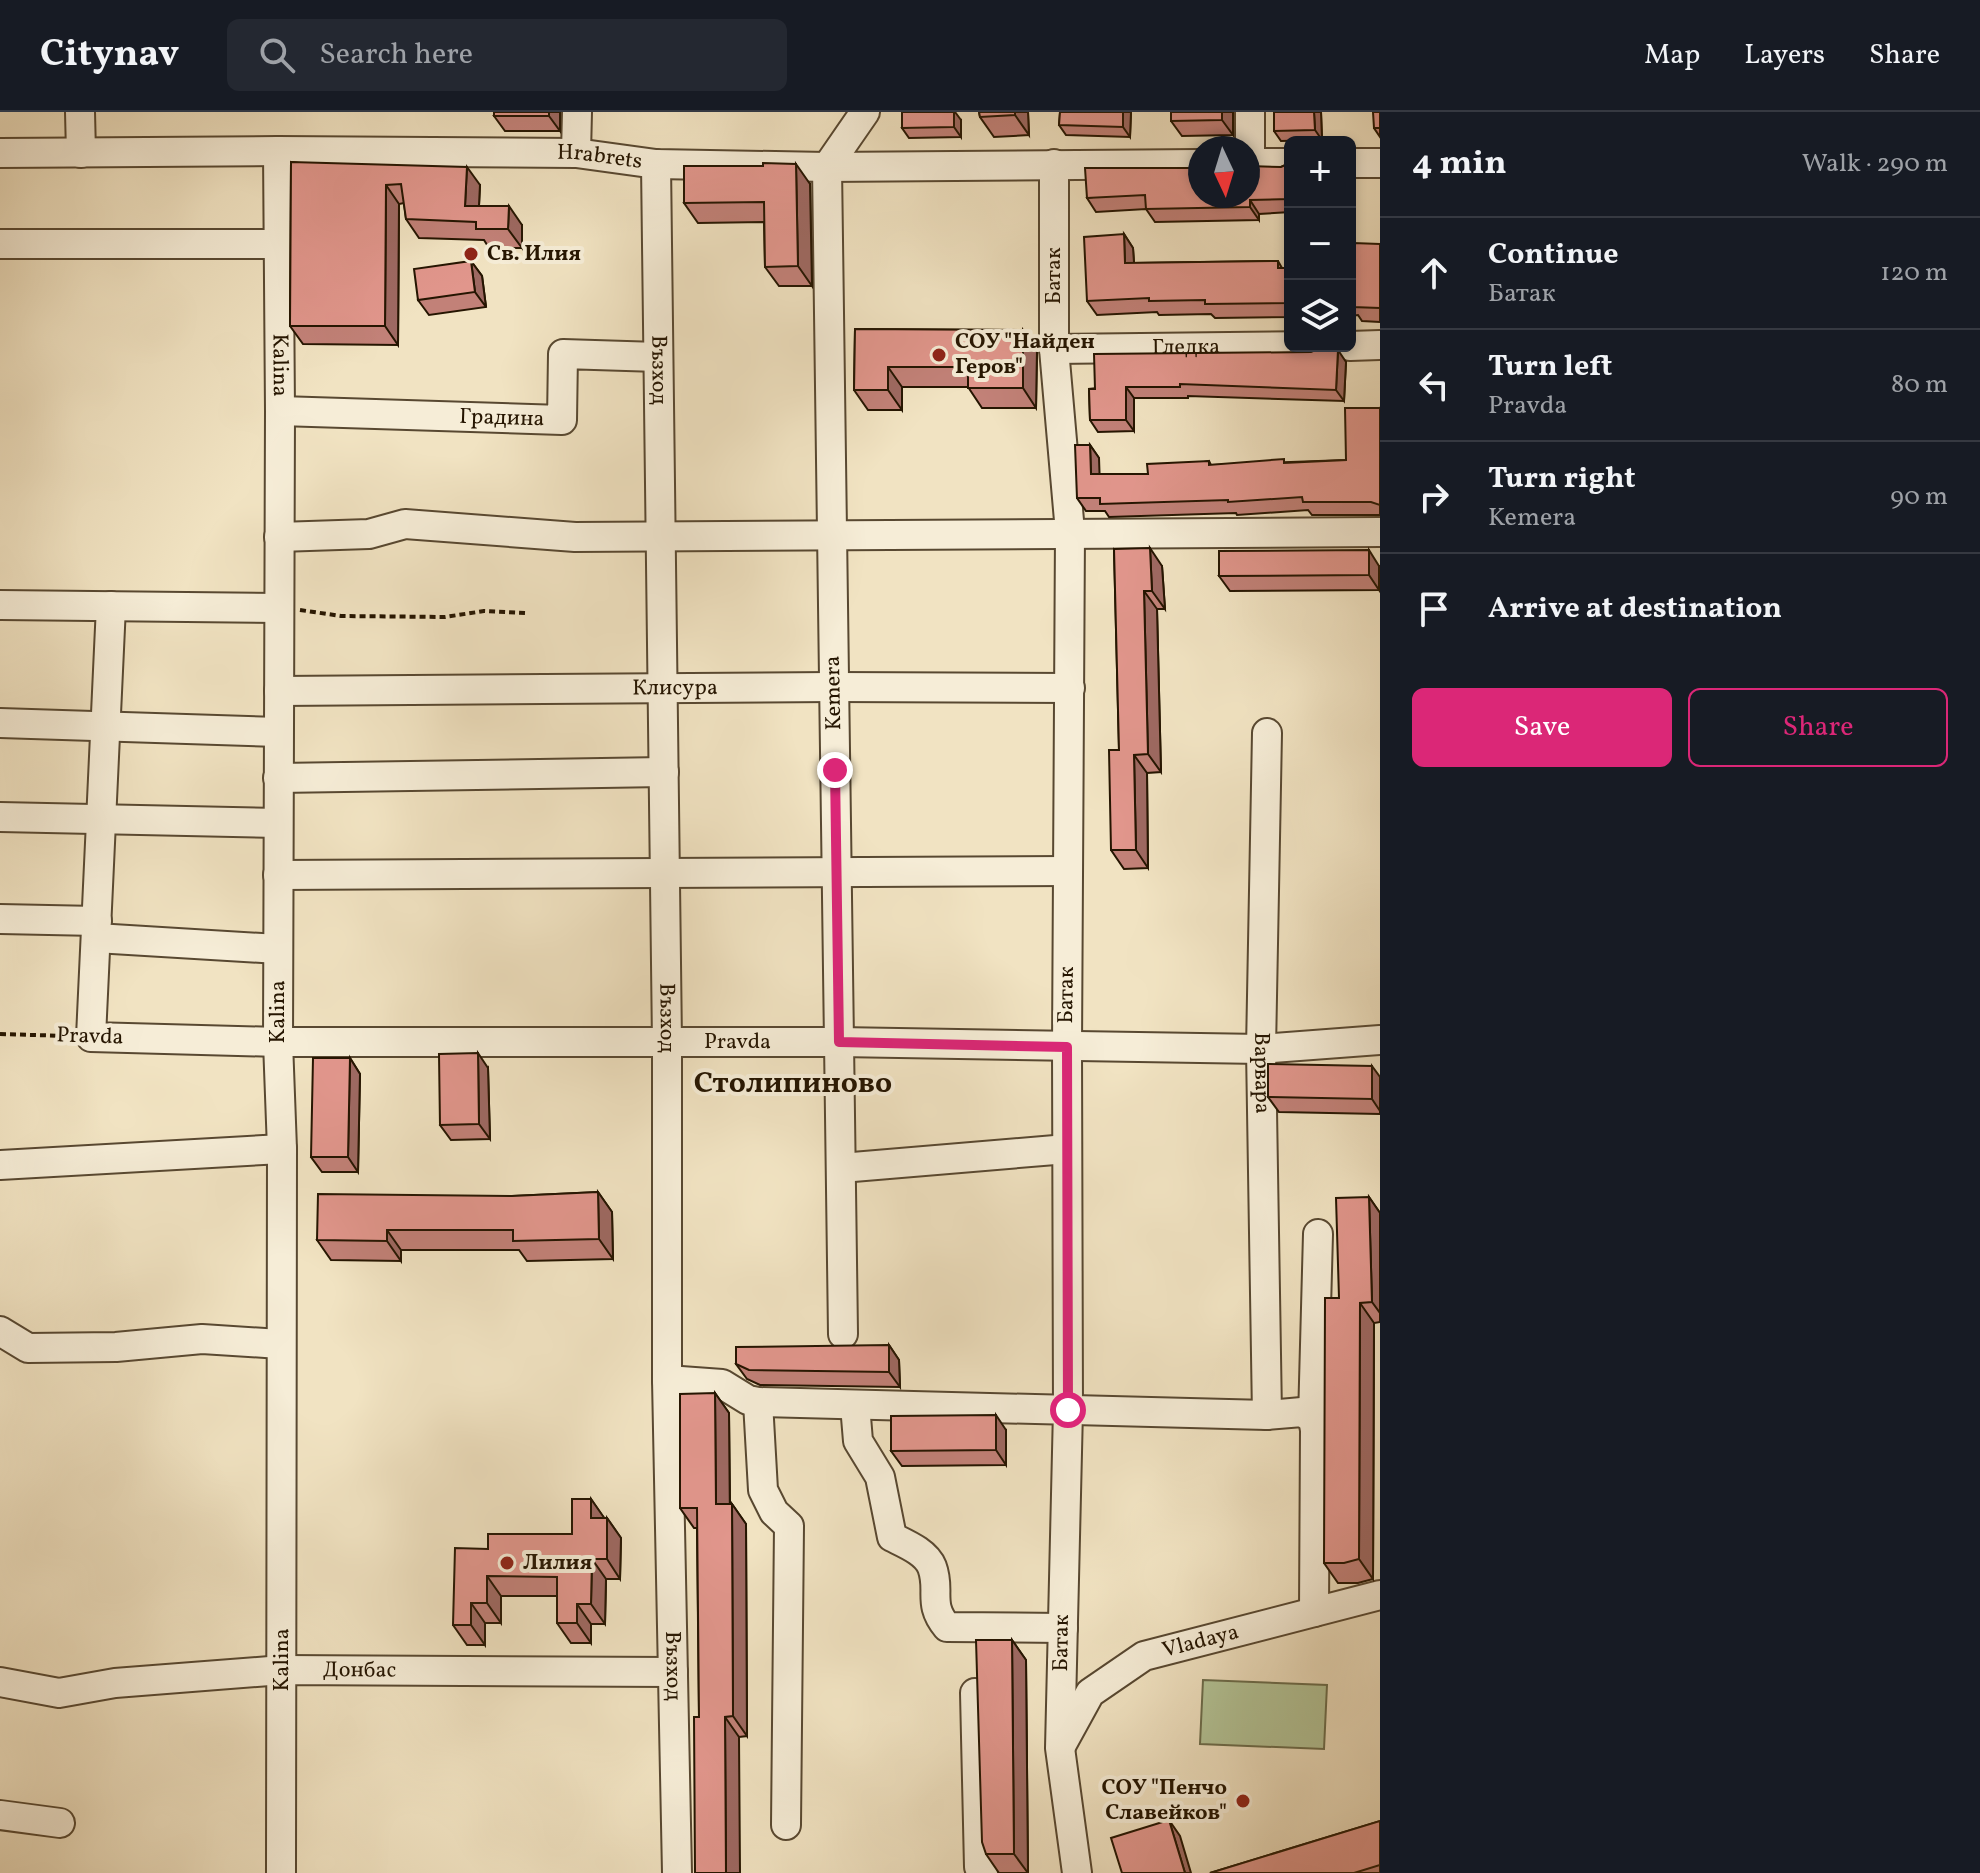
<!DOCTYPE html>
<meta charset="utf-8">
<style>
:root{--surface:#171b24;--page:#242831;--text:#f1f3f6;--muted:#9ea1a6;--line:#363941;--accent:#db2777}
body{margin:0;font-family:Vollkorn,serif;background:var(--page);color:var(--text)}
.controls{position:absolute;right:24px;top:24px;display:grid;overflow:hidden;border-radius:12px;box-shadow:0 4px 12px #0003}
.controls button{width:72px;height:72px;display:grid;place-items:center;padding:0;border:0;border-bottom:2px solid var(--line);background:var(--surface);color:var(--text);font:40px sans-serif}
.compass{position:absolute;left:1188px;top:24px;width:72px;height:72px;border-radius:50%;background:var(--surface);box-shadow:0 4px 12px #0003;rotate:176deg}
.stop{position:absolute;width:24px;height:24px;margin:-18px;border:6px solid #db2777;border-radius:50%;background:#fff}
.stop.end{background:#db2777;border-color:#fff;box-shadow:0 2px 8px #0008}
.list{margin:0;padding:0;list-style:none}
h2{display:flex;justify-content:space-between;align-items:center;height:104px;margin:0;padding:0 32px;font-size:34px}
h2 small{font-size:26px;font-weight:400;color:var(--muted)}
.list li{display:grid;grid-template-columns:52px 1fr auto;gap:24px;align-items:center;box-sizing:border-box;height:112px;padding:0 32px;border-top:2px solid var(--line)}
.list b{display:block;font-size:30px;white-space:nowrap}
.list p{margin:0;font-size:26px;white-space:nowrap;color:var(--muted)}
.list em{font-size:26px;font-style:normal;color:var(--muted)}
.actions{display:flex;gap:16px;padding:24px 32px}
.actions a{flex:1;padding:18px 0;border:2px solid var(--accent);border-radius:12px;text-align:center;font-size:28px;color:var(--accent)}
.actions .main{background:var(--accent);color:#fff}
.icon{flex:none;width:44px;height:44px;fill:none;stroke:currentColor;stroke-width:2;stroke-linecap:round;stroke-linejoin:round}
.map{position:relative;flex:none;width:1380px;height:1761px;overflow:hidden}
header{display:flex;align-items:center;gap:48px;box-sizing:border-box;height:112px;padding:0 40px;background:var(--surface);border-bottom:2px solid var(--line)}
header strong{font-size:38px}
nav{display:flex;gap:44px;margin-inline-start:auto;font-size:28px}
.search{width:560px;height:72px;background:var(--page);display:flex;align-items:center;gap:20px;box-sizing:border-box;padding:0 28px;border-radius:12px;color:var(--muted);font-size:30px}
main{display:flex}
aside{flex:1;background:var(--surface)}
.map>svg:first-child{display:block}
.grass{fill:#b4c598;stroke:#6c6d4c;stroke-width:2}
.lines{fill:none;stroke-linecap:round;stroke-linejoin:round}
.minor-casing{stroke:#584831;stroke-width:32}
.path{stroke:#251501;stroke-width:4;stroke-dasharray:6 4;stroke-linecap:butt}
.minor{stroke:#f6edd7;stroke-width:28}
.wall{fill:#c28178;stroke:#251501;stroke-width:2}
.shaded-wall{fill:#9e6962;stroke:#251501;stroke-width:2}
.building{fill:#e1968c;stroke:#251501;stroke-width:2}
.route{stroke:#db2777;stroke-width:10}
.poi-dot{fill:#8f2418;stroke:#f6edd7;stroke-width:3}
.labels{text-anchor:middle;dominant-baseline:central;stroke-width:8;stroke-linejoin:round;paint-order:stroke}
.street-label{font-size:22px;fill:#251501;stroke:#f6edd7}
.poi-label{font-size:22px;font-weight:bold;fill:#251501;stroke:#f6edd7;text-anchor:start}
.district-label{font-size:30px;font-weight:bold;fill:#251501;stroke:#f6edd7}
</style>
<header>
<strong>Citynav</strong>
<div class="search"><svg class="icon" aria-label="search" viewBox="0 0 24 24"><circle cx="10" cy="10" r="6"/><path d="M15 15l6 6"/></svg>Search here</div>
<nav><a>Map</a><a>Layers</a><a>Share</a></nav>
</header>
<main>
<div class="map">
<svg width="1380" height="1761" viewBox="0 0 1380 1761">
<rect width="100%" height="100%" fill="#f1e3c2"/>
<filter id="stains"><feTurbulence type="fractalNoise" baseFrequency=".0025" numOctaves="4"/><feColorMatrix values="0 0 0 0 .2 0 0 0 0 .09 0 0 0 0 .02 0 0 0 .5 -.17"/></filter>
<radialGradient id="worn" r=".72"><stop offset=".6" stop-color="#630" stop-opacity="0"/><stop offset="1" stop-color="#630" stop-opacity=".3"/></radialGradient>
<polygon class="grass" points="1203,1568 1327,1573 1324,1637 1200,1632"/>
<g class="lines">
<defs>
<g id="minor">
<polyline points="80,0 81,41"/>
<path id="s1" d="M278,39L280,299L278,930L282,1037L281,1761"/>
<path id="s2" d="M0,41L278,39L576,41L656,52L827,55L1200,52"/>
<polyline points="576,41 577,0"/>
<polyline points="1248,51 1290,51"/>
<polyline points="1250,51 1250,0"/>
<polyline points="1350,51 1380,51"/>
<path id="s3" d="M656,52L667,931V1268L677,1761"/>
<polyline points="1054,52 1054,237 1070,420 1067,935 1068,1298 1060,1636 1077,1761"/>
<polyline points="0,132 279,132"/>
<polyline points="1350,234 1380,233"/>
<path id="s4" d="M1054,237L1319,234"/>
<path id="s5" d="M280,299L562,308L563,242L658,245"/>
<polyline points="279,425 369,422 405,412 575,425 1380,420"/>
<polyline points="0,493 279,496"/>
<path id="s6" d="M111,494L91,925L278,930H839L1261,937L1380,928"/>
<path id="s7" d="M279,579L834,575L1070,576"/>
<polyline points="0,611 278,620"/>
<path id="s8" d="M1267,621L1261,937L1267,1303"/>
<polyline points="278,666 664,660"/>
<polyline points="0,705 278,711"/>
<polyline points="278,763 1068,759"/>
<polyline points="0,807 97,809"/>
<polyline points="96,826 278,837"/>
<polyline points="0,1053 282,1037"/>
<polyline points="841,1056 1067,1037"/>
<polyline points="0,1219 28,1236 116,1235 202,1227 280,1232"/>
<polyline points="843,1222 827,55 865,0"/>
<polyline points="667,1268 722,1272 748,1288 758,1290 1267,1303 1302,1300 1313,1307 1315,1318 1314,1500"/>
<polyline points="758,1290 763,1378 774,1400 789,1414 786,1713"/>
<path d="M855,1293L858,1329L880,1365L892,1425C906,1432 926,1440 932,1455C941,1479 927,1491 947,1515L1063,1516"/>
<polyline points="1313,1307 1318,1122"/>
<path id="s9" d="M0,1570L59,1581L115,1571L282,1558L673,1560"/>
<polyline points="975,1581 979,1755 983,1761"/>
<path id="s10" d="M1062,1632L1090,1581L1144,1544L1380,1483"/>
<polyline points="0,1703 60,1711"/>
</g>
</defs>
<use href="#minor" class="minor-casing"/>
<g class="path">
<polyline points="300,498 341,504 445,505 484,499 525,501"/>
<polyline points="0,922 68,924"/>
</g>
<use href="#minor" class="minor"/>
</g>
<g class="wall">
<polygon points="560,0 560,19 505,19 494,4"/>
<polygon points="979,0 1028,0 1029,23 994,25 980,5"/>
<polygon points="1060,0 1131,0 1130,25 1066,23 1059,13"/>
<polygon points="1171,0 1233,0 1233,23 1182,24 1171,9"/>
<polygon points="1274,0 1321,0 1322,28 1281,29 1274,19"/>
<polygon points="1380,0 1380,25 1374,16"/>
<polygon points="961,8 961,25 909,26 902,16"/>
<polygon points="291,50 480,73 479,94 522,113 522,136 489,136 484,128 419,126 406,107 404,91 399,92 398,233 303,232 290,214"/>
<polygon points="1290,51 1290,100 1259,102 1259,108 1155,110 1146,97 1096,100 1087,86 1281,55"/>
<polygon points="810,72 812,174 779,174 765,155 764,110 698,111 684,91"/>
<polygon points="1124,122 1133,136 1134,151 1278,149 1282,156 1290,156 1290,205 1215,206 1211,202 1159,203 1157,200 1097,203 1087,189"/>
<polygon points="1380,132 1380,210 1362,209 1358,203 1350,204 1350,155 1353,155"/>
<polygon points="471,149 482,164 486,195 429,203 418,188"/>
<polygon points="855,217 1023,218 1037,238 1036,296 982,296 968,275 902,275 902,298 868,298 854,278"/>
<polygon points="1346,250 1344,289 1188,284 1188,286 1134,286 1134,319 1098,320 1090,308 1089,277"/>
<polygon points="1380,296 1380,403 1312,403 1308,398 1237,403 1236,401 1109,405 1105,399 1086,399 1077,386 1090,333 1099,346 1099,362 1148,362 1209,349 1211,353 1346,348"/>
<polygon points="1114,437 1162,454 1165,497 1157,497 1161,660 1147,661 1148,756 1124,757 1111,738 1119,638"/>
<polygon points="1379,454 1379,478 1230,479 1219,464"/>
<polygon points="350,946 360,962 358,1060 322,1060 311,1045"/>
<polygon points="488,956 490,1027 451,1028 440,1013"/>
<polygon points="1380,965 1380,1002 1279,1000 1268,985"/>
<polygon points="598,1080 612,1100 613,1147 527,1149 519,1138 401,1138 401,1149 331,1148 317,1128 512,1084"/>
<polygon points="1369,1085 1380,1101 1380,1210 1374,1211 1373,1467 1358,1471 1338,1471 1324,1451"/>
<polygon points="889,1233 899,1248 900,1275 760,1273 747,1267 736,1252"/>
<polygon points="715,1281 729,1301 730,1392 732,1392 746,1412 747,1624 739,1625 699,1605 697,1416 694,1416 680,1396"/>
<polygon points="1006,1318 1006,1353 902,1354 891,1339"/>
<polygon points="591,1387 604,1406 607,1406 621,1426 620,1467 606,1467 605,1512 591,1512 591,1531 571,1531 557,1511 557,1484 501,1484 501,1511 485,1511 485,1533 467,1533 453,1513 488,1437 572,1422"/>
<polygon points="1012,1528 1026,1548 1028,1761 999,1761 986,1742"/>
<polygon points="1380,1709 1380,1761 1210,1761"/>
</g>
<g class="shaded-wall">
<polygon points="549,0 560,0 560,19 549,4"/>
<polygon points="954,0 955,0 961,8 961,25 954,15"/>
<polygon points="1015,0 1028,0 1029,23 1015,3"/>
<polygon points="1123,0 1131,0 1130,25 1123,15"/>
<polygon points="1222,0 1233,0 1233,23 1222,8"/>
<polygon points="1314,0 1321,0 1322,28 1315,18"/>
<polygon points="796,52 810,72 812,174 798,154"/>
<polygon points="467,55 480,73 478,113 465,94"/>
<polygon points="386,73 399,92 398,233 385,214"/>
<polygon points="1250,88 1259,102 1259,108 1250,95"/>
<polygon points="509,94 522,113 522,136 508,117"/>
<polygon points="1124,122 1133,136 1135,165 1125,151"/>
<polygon points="471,149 482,164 486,195 475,180"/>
<polygon points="1023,218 1037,238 1036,296 1023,276"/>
<polygon points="1338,238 1346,250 1344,289 1336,278"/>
<polygon points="888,255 902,275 902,298 888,278"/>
<polygon points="1126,275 1134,286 1134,319 1126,308"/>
<polygon points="1090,333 1099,346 1100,375 1091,362"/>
<polygon points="1150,436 1162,454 1165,497 1152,479"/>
<polygon points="1369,438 1379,454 1379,478 1369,463"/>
<polygon points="1144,479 1157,497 1161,660 1148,642"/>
<polygon points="1134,643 1147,661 1148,756 1136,738"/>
<polygon points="478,941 488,956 490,1027 479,1012"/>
<polygon points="350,946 360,962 358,1060 348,1045"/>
<polygon points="1372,954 1380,965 1380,999 1372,987"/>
<polygon points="598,1080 612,1100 613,1147 599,1127"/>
<polygon points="1369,1085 1380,1101 1380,1201 1372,1190"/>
<polygon points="387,1118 401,1138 401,1149 387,1129"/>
<polygon points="1360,1191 1374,1211 1373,1467 1359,1447"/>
<polygon points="889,1233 899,1248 900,1275 889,1260"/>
<polygon points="715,1281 729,1301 730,1412 716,1392"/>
<polygon points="996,1303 1006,1318 1006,1353 996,1338"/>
<polygon points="591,1387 605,1407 591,1406"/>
<polygon points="732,1392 746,1412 747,1624 733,1604"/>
<polygon points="607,1406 621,1426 620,1467 607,1447"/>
<polygon points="592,1447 606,1467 605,1512 591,1492"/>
<polygon points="487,1464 501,1484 501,1511 487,1491"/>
<polygon points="471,1491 485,1511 485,1533 471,1513"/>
<polygon points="577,1492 591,1512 591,1531 577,1511"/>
<polygon points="1012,1528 1026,1548 1028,1761 1014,1742"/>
<polygon points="725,1605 739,1625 740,1761 726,1761"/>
<polygon points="1169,1708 1180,1724 1191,1761 1185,1761"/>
</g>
<g class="building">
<rect x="494" y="0" width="55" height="4"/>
<polygon points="902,0 954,0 954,15 902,16"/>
<polygon points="979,0 1015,0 1015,3 980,5"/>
<polygon points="1060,0 1123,0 1123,15 1059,13"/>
<polygon points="1171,0 1222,0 1222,8 1171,9"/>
<polygon points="1274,0 1314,0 1315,18 1274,19"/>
<polygon points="1373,0 1380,0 1380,16 1374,16"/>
<polygon points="291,50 467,55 465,94 509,94 508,117 476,117 476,110 406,107 401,72 386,73 385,214 290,214"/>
<polygon points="763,51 796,52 798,154 765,155 764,90 684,91 684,54 763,54"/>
<polygon points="1290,51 1290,87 1250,88 1250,95 1146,97 1145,83 1087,86 1085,56 1191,56 1200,53 1200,84 1248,84 1248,54 1281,55"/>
<polygon points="1124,122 1125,151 1278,149 1278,156 1290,156 1290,191 1205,192 1205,188 1149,189 1149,186 1087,189 1084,125"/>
<polygon points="1353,131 1380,132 1380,196 1352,195 1352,189 1350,189 1350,155 1353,155"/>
<polygon points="471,149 475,180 418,188 414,157"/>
<polygon points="855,217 1023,218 1023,276 968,276 968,255 888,255 888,278 854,278"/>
<polygon points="1322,235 1338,238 1336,278 1180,272 1180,275 1126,275 1126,308 1090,308 1089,277 1095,277 1094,242 1311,240"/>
<polygon points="1345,296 1380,296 1380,393 1371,390 1303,390 1302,385 1228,390 1228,388 1100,392 1100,386 1077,386 1075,333 1090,333 1091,362 1148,362 1147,352 1209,349 1209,353 1284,347 1284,351 1346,348"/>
<polygon points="1150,436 1152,479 1144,479 1148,642 1134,643 1136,738 1111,738 1109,638 1119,638 1114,437"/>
<polygon points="1369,438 1369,463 1219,464 1219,439"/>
<polygon points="478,941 479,1012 440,1013 439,942"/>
<polygon points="313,946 350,946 348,1045 311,1045"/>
<polygon points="1268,952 1372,954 1372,987 1268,985"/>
<polygon points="598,1080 599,1127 513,1129 513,1118 387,1118 387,1129 317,1128 318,1082 512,1084"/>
<polygon points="1369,1085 1372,1190 1360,1191 1359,1447 1344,1451 1324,1451 1325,1186 1339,1186 1336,1086"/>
<polygon points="889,1233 889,1260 749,1258 736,1252 736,1235"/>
<polygon points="715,1281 716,1392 732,1392 733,1604 725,1605 726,1761 695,1761 694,1605 699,1605 697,1396 680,1396 680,1282"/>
<polygon points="996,1303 996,1338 891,1339 891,1304"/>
<polygon points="572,1387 591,1387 591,1406 607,1406 607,1447 592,1447 591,1492 577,1492 577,1511 557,1511 557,1465 487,1464 487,1491 471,1491 471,1513 453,1513 455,1436 488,1437 488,1422 572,1422"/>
<polygon points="976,1528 1012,1528 1014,1742 986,1742 982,1730"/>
<polygon points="1169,1708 1185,1761 1122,1761 1111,1726"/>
<polygon points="1380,1709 1380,1753 1354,1761 1210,1761"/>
</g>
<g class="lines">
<polyline class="route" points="835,658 839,930 1067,935 1068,1298"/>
</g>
<g class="poi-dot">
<circle cx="471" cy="142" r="8"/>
<circle cx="939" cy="243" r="8"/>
<circle cx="507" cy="1451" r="8"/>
<circle cx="1243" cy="1689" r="8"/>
</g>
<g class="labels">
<g class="street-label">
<text stroke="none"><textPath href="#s2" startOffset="600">Hrabrets</textPath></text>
<text transform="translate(1054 164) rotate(-90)">Батак</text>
<text stroke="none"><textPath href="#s4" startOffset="132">Гледка</textPath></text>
<text stroke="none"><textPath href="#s1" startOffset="214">Kalina</textPath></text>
<text stroke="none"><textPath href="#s3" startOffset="206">Възход</textPath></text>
<text stroke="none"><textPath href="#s5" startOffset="222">Градина</textPath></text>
<text stroke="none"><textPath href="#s7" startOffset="396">Клисура</textPath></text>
<text transform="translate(834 581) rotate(-91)">Kemera</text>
<text transform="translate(1067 883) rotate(-89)">Батак</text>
<text transform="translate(278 900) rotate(-90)">Kalina</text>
<text stroke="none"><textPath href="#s3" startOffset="854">Възход</textPath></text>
<text transform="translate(90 925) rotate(2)">Pravda</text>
<text stroke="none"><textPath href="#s6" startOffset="1078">Pravda</textPath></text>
<text stroke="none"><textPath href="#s8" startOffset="340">Варвара</textPath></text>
<text stroke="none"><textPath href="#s10" startOffset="182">Vladaya</textPath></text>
<text transform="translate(1062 1531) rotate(-89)">Батак</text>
<text transform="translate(282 1548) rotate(-90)">Kalina</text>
<text stroke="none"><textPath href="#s3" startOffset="1502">Възход</textPath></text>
<text stroke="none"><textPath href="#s9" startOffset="362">Донбас</textPath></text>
</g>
<g class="poi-label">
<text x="487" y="142">Св. Илия</text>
<text x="955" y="230">СОУ "Найден<tspan x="955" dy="25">Геров"</tspan></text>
<text x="523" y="1451">Лилия</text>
<text x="1227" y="1676" text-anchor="end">СОУ "Пенчо<tspan x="1227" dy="25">Славейков"</tspan></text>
</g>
<g class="district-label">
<text x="793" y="972">Столипиново</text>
</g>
</g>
<rect width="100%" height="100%" filter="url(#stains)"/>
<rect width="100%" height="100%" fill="url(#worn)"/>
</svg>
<div class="controls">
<button>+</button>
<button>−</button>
<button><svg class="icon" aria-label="layers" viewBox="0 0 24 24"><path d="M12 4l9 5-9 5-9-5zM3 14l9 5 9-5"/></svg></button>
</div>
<svg class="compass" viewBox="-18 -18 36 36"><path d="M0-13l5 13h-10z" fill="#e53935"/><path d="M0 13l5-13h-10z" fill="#9ea1a6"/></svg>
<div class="stop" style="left:1068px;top:1298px"></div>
<div class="stop end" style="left:835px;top:658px"></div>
</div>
<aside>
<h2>4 min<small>Walk · 290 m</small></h2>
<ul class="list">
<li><svg class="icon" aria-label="ahead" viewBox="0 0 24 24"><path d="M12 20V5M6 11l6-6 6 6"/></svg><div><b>Continue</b><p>Батак</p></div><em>120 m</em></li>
<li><svg class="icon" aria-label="left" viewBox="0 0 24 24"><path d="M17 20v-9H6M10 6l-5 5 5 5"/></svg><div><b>Turn left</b><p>Pravda</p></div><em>80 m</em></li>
<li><svg class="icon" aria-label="right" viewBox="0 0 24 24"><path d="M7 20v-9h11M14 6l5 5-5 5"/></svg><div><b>Turn right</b><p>Kemera</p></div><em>90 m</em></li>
<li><svg class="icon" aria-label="arrive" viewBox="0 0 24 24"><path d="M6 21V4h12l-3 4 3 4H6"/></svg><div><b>Arrive at destination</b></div></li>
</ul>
<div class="actions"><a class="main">Save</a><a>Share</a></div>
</aside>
</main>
